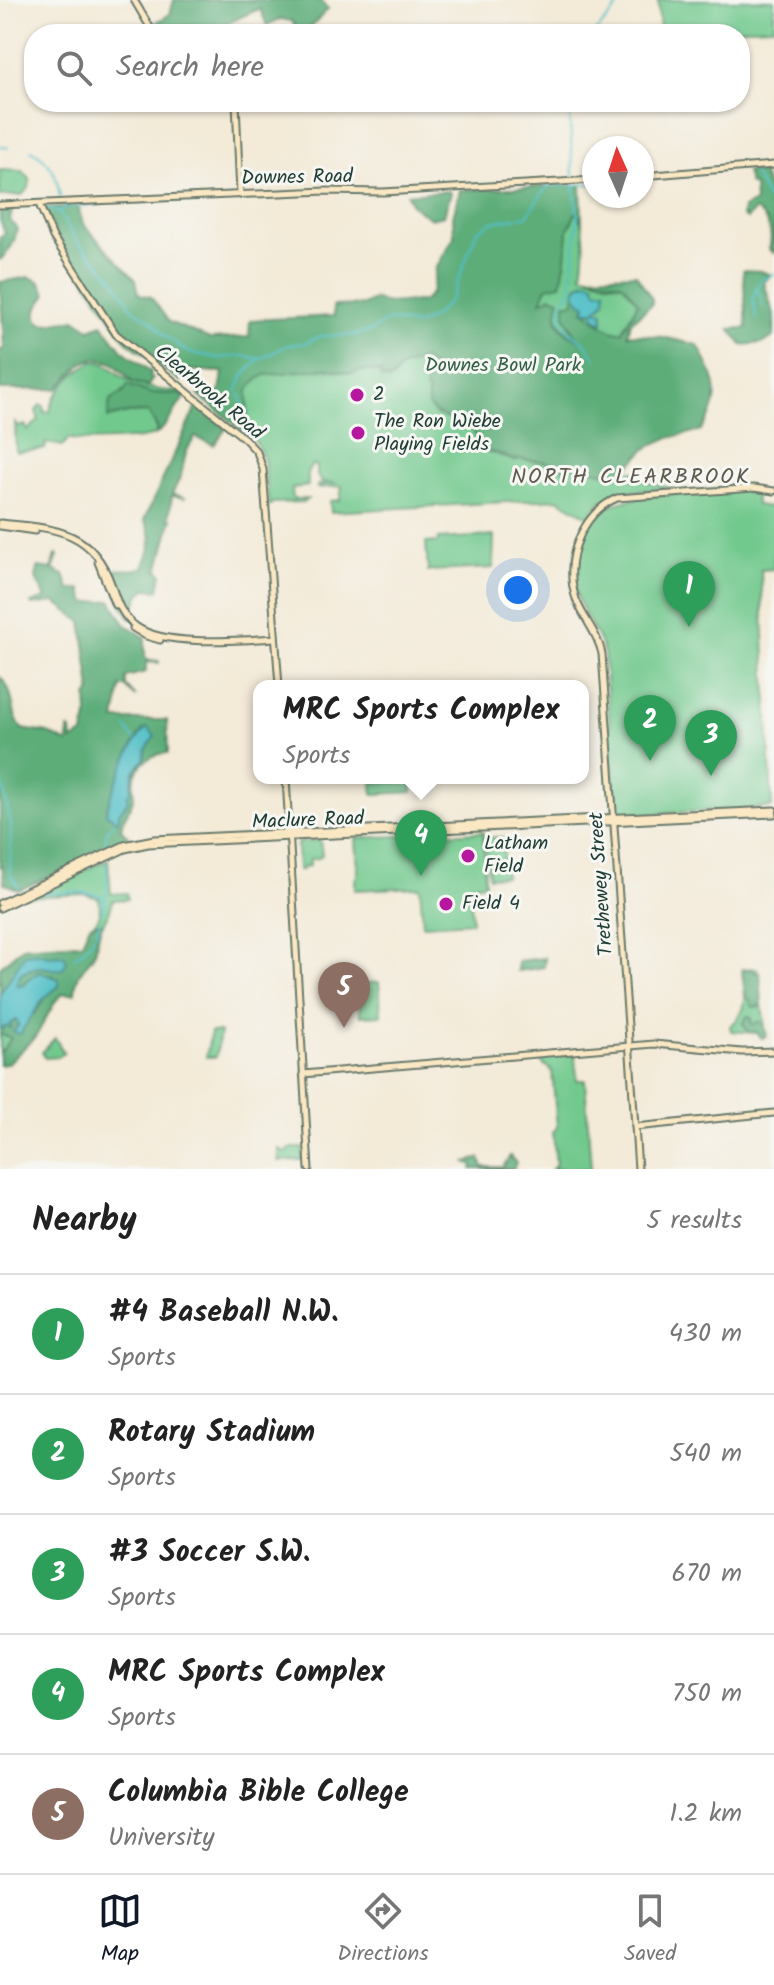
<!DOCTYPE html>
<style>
:root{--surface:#fff;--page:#f6f6f6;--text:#222;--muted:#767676;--line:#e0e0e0;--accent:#111827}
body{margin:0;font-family:Kalam,sans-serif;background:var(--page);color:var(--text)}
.compass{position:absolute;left:582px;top:136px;width:72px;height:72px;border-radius:50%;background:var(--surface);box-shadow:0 2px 6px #0004;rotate:357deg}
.you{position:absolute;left:518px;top:590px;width:28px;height:28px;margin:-20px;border:6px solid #fff;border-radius:50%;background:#1a73e8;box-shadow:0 0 0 12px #1a73e833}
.badge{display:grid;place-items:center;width:52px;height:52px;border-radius:50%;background:var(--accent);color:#fff;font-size:26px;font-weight:700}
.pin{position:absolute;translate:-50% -66px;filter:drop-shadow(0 2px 4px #0008)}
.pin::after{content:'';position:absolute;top:42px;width:28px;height:24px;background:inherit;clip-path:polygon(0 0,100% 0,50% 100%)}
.popup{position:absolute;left:253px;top:680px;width:336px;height:104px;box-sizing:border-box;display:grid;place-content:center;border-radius:16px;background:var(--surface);filter:drop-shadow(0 2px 6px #0005);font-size:26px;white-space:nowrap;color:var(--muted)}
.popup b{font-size:30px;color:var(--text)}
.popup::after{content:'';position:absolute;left:50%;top:100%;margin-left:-16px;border:16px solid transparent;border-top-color:var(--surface)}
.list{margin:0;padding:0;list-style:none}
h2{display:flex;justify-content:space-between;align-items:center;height:104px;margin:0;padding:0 32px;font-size:34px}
h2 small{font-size:26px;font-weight:400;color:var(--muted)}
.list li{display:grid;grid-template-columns:52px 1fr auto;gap:24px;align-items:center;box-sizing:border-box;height:120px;padding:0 32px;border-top:2px solid var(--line)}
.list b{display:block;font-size:30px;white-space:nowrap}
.list p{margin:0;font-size:26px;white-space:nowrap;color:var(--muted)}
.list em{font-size:26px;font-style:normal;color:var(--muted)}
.icon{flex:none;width:44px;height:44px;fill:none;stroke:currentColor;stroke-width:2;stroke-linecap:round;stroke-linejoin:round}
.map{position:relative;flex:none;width:774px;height:1169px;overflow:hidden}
.search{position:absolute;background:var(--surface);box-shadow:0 2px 6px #0004;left:24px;right:24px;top:24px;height:88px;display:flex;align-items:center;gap:20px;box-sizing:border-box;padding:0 28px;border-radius:32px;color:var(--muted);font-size:30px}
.sheet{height:704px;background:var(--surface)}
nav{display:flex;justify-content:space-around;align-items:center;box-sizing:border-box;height:112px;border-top:2px solid var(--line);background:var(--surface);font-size:22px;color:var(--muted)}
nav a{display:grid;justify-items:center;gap:4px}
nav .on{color:var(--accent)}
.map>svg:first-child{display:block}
.green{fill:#72c98e;stroke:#488361;stroke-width:2}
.forest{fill:#5dad79;stroke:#3e7556;stroke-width:2;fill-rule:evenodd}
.water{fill:#52c0c8;stroke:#387e7e;stroke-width:2}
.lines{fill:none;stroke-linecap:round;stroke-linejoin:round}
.stream{stroke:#52c0c8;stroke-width:2}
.secondary-casing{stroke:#697a6d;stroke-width:9}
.secondary{stroke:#fae7c3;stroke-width:5}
.poi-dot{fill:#b5179e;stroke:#f6f6f2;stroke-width:3}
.labels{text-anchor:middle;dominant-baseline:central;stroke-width:6;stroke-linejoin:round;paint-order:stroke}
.street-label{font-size:20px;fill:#1f3d34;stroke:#f6f6f2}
.park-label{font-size:20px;fill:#34604a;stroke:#f6f6f2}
.poi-label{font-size:20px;fill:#1f3d34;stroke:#f6f6f2;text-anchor:start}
.neighbourhood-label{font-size:22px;letter-spacing:2px;fill:#605b4e;stroke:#f6f6f2}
</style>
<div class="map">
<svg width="774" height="1169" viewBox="0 0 774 1169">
<rect width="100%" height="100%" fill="#f6f6f2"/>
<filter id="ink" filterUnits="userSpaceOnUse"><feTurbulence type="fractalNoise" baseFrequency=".0125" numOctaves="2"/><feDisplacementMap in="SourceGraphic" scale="16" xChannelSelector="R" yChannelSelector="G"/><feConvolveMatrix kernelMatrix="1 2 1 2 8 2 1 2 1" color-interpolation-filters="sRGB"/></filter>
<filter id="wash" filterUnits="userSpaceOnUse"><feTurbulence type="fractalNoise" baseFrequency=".006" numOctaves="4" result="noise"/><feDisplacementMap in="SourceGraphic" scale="32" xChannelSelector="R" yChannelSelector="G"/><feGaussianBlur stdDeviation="1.8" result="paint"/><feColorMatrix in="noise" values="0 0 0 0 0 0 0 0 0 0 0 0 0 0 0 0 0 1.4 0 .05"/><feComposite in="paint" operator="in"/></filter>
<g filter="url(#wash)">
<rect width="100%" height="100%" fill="#f3ead7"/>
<g class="green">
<polygon points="658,0 774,0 774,27 660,31"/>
<polygon points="0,170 23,171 30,179 29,188 22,195 0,196"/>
<path d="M78,206L81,234L165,331L265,375L325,368L350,373L370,370L393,378L400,368L424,359L433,368L425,388L435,414L471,427C485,454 487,450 514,461L518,459L549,462L558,468L575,466L617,475L633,471L647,482L675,489C646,490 605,486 589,517L558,499L331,512L330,501L340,500L342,486L317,488V485L336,483L322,482L317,476V466L312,465L308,471V486L292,488L293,499H308L304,502L272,503L269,506L264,459L255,440L198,395L220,392L224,372L189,370L180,373V381L56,235L45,208Z"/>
<path d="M577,211C587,228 585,255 582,274L607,282L623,284L638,303L622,332C609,332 596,323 588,313L593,311L600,323L596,310L597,291L585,281L577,286L569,326L579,340C559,330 557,318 552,296L541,302L542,293L566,258L568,229Z"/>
<path d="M94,361C112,362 117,377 132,382C146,388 166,392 182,391L187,395L150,393L128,385L122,393L110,400L109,418L128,413L148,412L157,428L156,434C147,440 80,443 69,438L63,446L46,443L45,449L16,452L15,423L19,427L25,425L28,430L39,420L36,411L40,405L44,406V412H50C52,391 76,371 94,361Z"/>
<path d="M755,489L756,505L774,508V569L761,570L772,807L619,816L616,812L604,654C598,630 579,611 575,586C571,564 578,526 598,512C626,491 718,492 755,489Z"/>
<polygon points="494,536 493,568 428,571 426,543 438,542 438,539"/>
<polygon points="391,778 394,782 412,781 412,792 373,794 372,783 391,782"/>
<polygon points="483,832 485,883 470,885 472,922 423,925 420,887 355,890 355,880 358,872 356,838"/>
<polygon points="503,837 505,876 489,877 485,838"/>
<polygon points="320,840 322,855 319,858 310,859 310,866 302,867 302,870 298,870 297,843"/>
<path d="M108,859L111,894L127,893L128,899L113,900C109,920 102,920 97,935C94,943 99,947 94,954C85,968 75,973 75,993L63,994L56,1000L36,1036L8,1063L0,1065V967L23,947L82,943L90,925C102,920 100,909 99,898L84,894L28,897Z"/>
<path d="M757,968L766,1034L731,1031L730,1026C751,1010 745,992 742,969Z"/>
<polygon points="379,982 381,1015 360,1016 358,984"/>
<polygon points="211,1032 220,1032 216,1057 206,1057"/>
<polygon points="55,1038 64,1053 58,1057 45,1058 42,1052"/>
<polygon points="575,1054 577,1080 585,1080 591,1169 552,1169 556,1165 553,1132 557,1127 552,1071 542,1063 541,1057"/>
<polygon points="291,1148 303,1148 303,1160 279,1161 279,1149 286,1153"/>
</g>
<g class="forest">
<path d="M174,0H320L328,9L304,34H293L296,28L292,21L280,19L267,25L260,9C241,15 230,25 210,30C197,21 174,28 159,33L152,25L170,14Z"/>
<path d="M761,171L774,201V253L769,249C774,235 768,218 755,210L747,219L742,216L743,208L755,202L754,186L749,184L746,172Z"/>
<path d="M581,185L582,224L577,211L568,229L566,258L561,284L547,287L541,301L552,296L560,299C553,321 557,329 578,339L565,316V303H573L575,295L586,305L584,310C594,319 606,332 622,332L638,303L623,284L587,276L636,274L652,299V304L631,322L628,334L663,337L698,345C714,376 727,398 701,430C682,436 664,436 646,449C636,457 630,469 617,475L575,466L565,470L548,462L518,459L514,461L501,454L486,451L477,440L471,427C455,419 441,420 428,406V394L425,388L433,368L424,359L400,368L390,380L381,378V373L370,370L350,373L325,368L265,375L254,382L248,390L247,434L198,395L220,392L223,372L189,370L180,373V381L126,341L56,235L45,208L78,206L83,224L136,280L139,294L151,297L169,322L210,339L249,337L250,320L334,316L333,306L364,305L375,299L385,303L424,301L432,292L436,268L454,237L453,216L460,190Z"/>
<polygon points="448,191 451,193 444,215 431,219 412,205 407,194"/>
<path d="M13,208L10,220L17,229C15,241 9,253 0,260V237L5,233L0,220V210Z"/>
<polygon points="743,270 761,271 771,275 764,282 774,316 774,336 764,343 742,345 730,329 747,328"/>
<path d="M29,277L39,281L47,294C40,303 33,311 39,322L48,324L75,319L90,329L102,324L122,350L151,372L150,377L153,378L148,386L133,382L113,363L95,358L83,363L57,389L0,390V351L4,348L0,282Z"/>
<path d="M128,385L150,393L187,395C175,407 170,425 156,434L157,427L148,412L128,413L108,418L110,400L122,393Z"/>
<path d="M197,405L224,426L225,430L214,445L195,437L186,452L181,476L172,494L186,498L172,496L169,518H172L158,571L162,573L159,590L146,589L140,594L130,618L120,602L109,571C120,567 132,573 143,567C152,547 155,539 144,520Z"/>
<path d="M55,555L58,556L53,570L64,575L70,590L81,589L86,603L111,600L125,624L145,637V659L159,661V663L146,662V672L126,677V686L136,697L125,687H121L115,720H167L168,753C153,753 138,763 134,779C132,785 135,793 133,799C131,809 123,816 121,829L132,841L19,890L4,883L2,866H0V677C17,692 9,713 22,729L48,733L68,743V729L71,730L72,741L83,734L88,713L87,697L91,691L82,622L55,602L32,605L31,603L46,598L36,579L38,567L51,569ZM143,730L154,736L146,750L144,760L134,771L130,793L127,796L128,801L119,813L118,822L106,813L107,808L135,741Z"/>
<path d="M95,923H103C96,935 98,947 94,953C86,968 75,973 75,993L63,994L56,1000L36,1036L8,1063L0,1065V1049L2,1051L11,1038L0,1034V1030L6,1026L11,1027L10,1024L17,1020L19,1025L15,1030L36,1012L48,993L59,986L54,976L39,972L18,987L15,982C24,968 39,963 55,968L60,955L23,961L0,994V967L23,947L82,943L90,925Z"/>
<polygon points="545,958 544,967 517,971 518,961"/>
<polygon points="752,969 754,972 760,973 762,1006 753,1007 747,996 745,996 742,970"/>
<polygon points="747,1016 752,1018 751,1023 755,1024 759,1021 764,1025 767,1036 762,1038 756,1032 749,1032 743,1024"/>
<polygon points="510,1156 516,1163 513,1169 472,1169 473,1165 466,1162 480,1158 483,1167 503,1167"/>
</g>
<g class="water">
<polygon points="588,281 594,283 597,291 606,290 605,301 596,310 603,312 603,323 594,316 594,311 585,311 586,305 581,302 575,295 577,286"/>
<path d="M147,728L155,736L146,750L144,760L134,771L130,793L127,796L128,801L119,813L118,822L106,813C110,795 133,738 147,728Z"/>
<path d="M35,953L50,956L64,955L67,961L63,969C44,971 45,961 21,973L16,985H23L39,972L59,979V986L43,999L20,1034L13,1032L19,1025L17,1020L10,1024L11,1028L6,1026L0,1030V994L25,954Z"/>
</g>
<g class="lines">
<g class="stream">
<polyline points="594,34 624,0"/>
<polyline points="569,102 573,177"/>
<polyline points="0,146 8,148"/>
<path d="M31,150C52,161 57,176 60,198"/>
<polyline points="754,174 774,211"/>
<polyline points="574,185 578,216 571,289 561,307 562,320 570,332 585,343 596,359"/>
<polyline points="45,208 58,212"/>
<polyline points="60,212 65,207 101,204"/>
<polyline points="59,213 76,240 114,279 133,309 153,322 164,335 187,352 218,358 246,356 260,359 288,345 305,343 321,336 356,335 373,330 388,320 416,325 435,316 451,299 477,231 492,222 527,216 547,186 594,184"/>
<polyline points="757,287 763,307"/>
<polyline points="757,318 752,299 761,280 774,274"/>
<path d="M257,439L252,425H248C242,412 245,401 237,391L244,375L259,359"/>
<polyline points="126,727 135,740"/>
<polyline points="0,771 11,826 10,873 18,887"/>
<polyline points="105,850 107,831 115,822"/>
<polyline points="43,893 79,892 100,895 106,904"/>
<polyline points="102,912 106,893 106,863"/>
<path d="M74,957C86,951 97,935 100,922"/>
</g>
</g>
</g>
<g filter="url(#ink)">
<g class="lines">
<defs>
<g id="secondary">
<polyline points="134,0 154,34"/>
<polyline points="236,102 240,195"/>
<polyline points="642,176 774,165"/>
<polyline points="39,204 53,237 116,334 245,439 257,452 263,469 279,686"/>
<polyline points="0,205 326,191 383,192 594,180"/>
<path d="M0,523C53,528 93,529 112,586C117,602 122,617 137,627C166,647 240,640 275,638"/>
<polyline points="0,526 35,531"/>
<polyline points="98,562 115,605"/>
<polyline points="133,628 146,636 160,640"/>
<polyline points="286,778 309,1169"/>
<polyline points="0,903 124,845 154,839 774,810"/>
<polyline points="0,908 125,849 148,844 774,814"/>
<polyline points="303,1074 654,1044 742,1052 774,1051"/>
<polyline points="635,1127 774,1113"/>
<path d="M638,1169L602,654C598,633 583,618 576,599C563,562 581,513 617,498L754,488L774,491"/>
</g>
</defs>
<use href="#secondary" class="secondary-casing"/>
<use href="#secondary" class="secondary"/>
</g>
</g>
<g class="poi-dot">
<circle cx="357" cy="395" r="8"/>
<circle cx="358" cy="433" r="8"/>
<circle cx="468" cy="856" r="8"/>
<circle cx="446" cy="904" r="8"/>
</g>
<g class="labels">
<g class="street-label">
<text transform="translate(297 178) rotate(-1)">Downes Road</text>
<text transform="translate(209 393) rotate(40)">Clearbrook Road</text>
<text transform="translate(308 821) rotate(-2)">Maclure Road</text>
<text transform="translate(602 884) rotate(-94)">Trethewey Street</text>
</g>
<g class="park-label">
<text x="503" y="366">Downes Bowl Park</text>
</g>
<g class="poi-label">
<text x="373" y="395">2</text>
<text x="374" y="422">The Ron Wiebe<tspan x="374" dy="23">Playing Fields</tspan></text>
<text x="484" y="844">Latham<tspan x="484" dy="23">Field</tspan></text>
<text x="462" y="904">Field 4</text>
</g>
<g class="neighbourhood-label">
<text x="631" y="477">NORTH CLEARBROOK</text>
</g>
</g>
</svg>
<svg class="compass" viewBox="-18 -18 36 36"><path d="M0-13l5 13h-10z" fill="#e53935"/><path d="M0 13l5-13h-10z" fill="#767676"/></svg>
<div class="you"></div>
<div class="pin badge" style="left:689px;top:627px;background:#2e9e5b">1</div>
<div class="pin badge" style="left:650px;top:761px;background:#2e9e5b">2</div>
<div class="pin badge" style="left:711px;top:776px;background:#2e9e5b">3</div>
<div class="pin badge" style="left:421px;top:876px;background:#2e9e5b">4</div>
<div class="popup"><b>MRC Sports Complex</b>Sports</div>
<div class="pin badge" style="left:344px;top:1028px;background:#8d6e63">5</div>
<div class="search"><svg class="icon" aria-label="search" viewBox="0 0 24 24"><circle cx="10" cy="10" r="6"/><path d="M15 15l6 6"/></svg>Search here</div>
</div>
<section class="sheet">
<h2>Nearby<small>5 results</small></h2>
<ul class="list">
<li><span class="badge" style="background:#2e9e5b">1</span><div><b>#4 Baseball N.W.</b><p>Sports</p></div><em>430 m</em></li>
<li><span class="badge" style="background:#2e9e5b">2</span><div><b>Rotary Stadium</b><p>Sports</p></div><em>540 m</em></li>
<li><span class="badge" style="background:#2e9e5b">3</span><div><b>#3 Soccer S.W.</b><p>Sports</p></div><em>670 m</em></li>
<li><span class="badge" style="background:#2e9e5b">4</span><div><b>MRC Sports Complex</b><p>Sports</p></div><em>750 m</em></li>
<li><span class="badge" style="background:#8d6e63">5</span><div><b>Columbia Bible College</b><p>University</p></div><em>1.2 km</em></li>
</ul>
</section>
<nav>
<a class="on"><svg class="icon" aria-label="map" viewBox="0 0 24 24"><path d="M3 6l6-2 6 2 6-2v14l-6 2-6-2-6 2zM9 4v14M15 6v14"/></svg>Map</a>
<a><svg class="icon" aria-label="directions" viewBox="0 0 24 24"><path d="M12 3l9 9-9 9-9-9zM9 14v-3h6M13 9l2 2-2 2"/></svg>Directions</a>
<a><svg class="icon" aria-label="saved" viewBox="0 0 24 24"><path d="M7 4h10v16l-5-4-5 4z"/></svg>Saved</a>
</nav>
